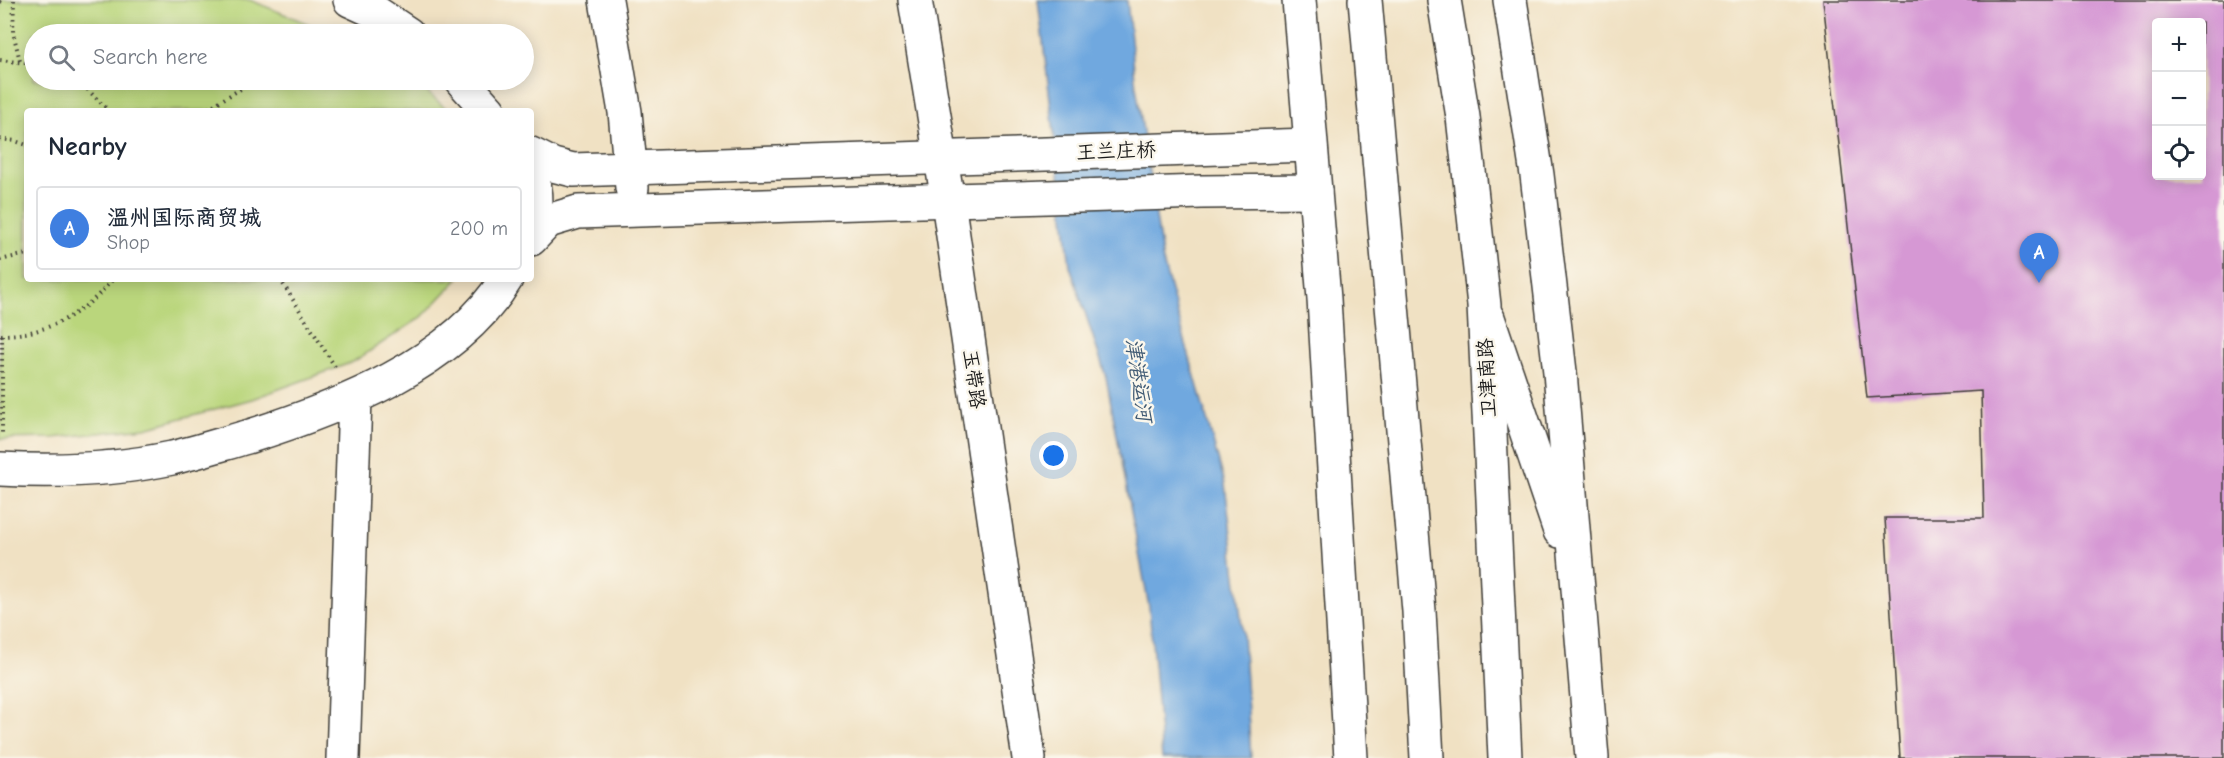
<!DOCTYPE html>
<meta charset="utf-8">
<style>
:root{--surface:#fff;--page:#f2f2f3;--text:#1f2937;--muted:#747a83;--line:#e0e1e3;--accent:#d1495b}
body{margin:0;font-family:"Comic Neue","LXGW WenKai TC",sans-serif;background:var(--page);color:var(--text)}
.controls{position:absolute;right:18px;top:18px;display:grid;overflow:hidden;border-radius:6px;box-shadow:0 3px 15px #0003}
.controls button{width:54px;height:54px;display:grid;place-items:center;padding:0;border:0;border-bottom:2px solid var(--line);background:var(--surface);color:var(--text);font:30px sans-serif}
.you{position:absolute;left:1054px;top:456px;width:21px;height:21px;margin:-15px;border:4px solid #fff;border-radius:50%;background:#1a73e8;box-shadow:0 0 0 9px #1a73e833}
.badge{display:grid;place-items:center;width:39px;height:39px;border-radius:50%;background:var(--accent);color:#fff;font-size:20px;font-weight:700}
.pin{position:absolute;translate:-50% -50px;filter:drop-shadow(0 2px 3px #0008)}
.pin::after{content:'';position:absolute;top:32px;width:21px;height:18px;background:inherit;clip-path:polygon(0 0,100% 0,50% 100%)}
.list{margin:0;padding:0;list-style:none}
h2{display:flex;justify-content:space-between;align-items:center;height:78px;margin:0;padding:0 24px;font-size:26px}
h2 small{font-size:20px;font-weight:400;color:var(--muted)}
.list li{display:grid;grid-template-columns:39px 1fr auto;gap:18px;align-items:center;box-sizing:border-box;height:84px;margin:0 12px 12px;padding:0 12px;border:2px solid var(--line);border-radius:6px}
.list b{display:block;font-size:22px;white-space:nowrap}
.list p{margin:0;font-size:20px;white-space:nowrap;color:var(--muted)}
.list em{font-size:20px;font-style:normal;color:var(--muted)}
.icon{flex:none;width:33px;height:33px;fill:none;stroke:currentColor;stroke-width:2;stroke-linecap:round;stroke-linejoin:round}
.map{position:relative;flex:none;width:2224px;height:758px;overflow:hidden}
.search{position:absolute;background:var(--surface);box-shadow:0 3px 15px #0003;left:24px;top:24px;width:510px;height:66px;display:flex;align-items:center;gap:15px;box-sizing:border-box;padding:0 21px;border-radius:33px;color:var(--muted);font-size:22px}
.panel{position:absolute;background:var(--surface);box-shadow:0 3px 15px #0003;left:24px;top:108px;width:510px;height:174px;border-radius:6px}
.map>svg:first-child{display:block}
.green{fill:#bad67c;stroke:#6b794c;stroke-width:1.5}
.water{fill:#6fa8df;stroke:#46627e;stroke-width:1.5}
.building{fill:#d698d4;fill-rule:evenodd}
.lines{fill:none;stroke-linecap:round;stroke-linejoin:round}
.street-casing{stroke:#3c3a35;stroke-width:36}
.primary-casing{stroke:#3c3a35;stroke-width:36}
.highway-casing{stroke:#3c3a35;stroke-width:36}
.path{stroke:#3c3a35;stroke-width:4;stroke-dasharray:1.5 4.5;stroke-linecap:butt}
.street{stroke:#fff;stroke-width:33}
.primary{stroke:#fff;stroke-width:33}
.highway{stroke:#fff;stroke-width:33}
.labels{text-anchor:middle;dominant-baseline:central;stroke-width:5;stroke-linejoin:round;paint-order:stroke}
.street-label{font-size:20px;fill:#1c1c1c;stroke:#fbf7ec}
.water-label{font-size:21px;font-style:italic;fill:#415b74;stroke:#fbf7ec}
</style>
<div class="map">
<svg width="2224" height="758" viewBox="0 0 2224 758">
<rect width="100%" height="100%" fill="#fbf7ec"/>
<filter id="ink" filterUnits="userSpaceOnUse"><feTurbulence type="fractalNoise" baseFrequency=".0167" numOctaves="2"/><feDisplacementMap in="SourceGraphic" scale="12" xChannelSelector="R" yChannelSelector="G"/><feConvolveMatrix kernelMatrix="1 2 1 2 8 2 1 2 1" color-interpolation-filters="sRGB"/></filter>
<filter id="wash" filterUnits="userSpaceOnUse"><feTurbulence type="fractalNoise" baseFrequency=".008" numOctaves="4" result="noise"/><feDisplacementMap in="SourceGraphic" scale="24" xChannelSelector="R" yChannelSelector="G"/><feGaussianBlur stdDeviation="1.35" result="paint"/><feColorMatrix in="noise" values="0 0 0 0 0 0 0 0 0 0 0 0 0 0 0 0 0 1.4 0 .05"/><feComposite in="paint" operator="in"/></filter>
<g filter="url(#wash)">
<rect width="100%" height="100%" fill="#f0e1c3"/>
<polygon class="green" points="0,0 250,0 333,34 34,34 34,80 413,80 449,111 27,111 27,279 458,279 422,317 353,362 252,399 145,428 53,438 0,439"/>
<polygon class="water" points="1038,0 1127,0 1135,79 1163,262 1225,484 1243,635 1251,758 1162,758 1149,607 1106,377 1070,266"/>
<g id="blocks">
<path class="building" d="M1823,0H2224V758H1900L1885,518H1984L1981,391L1867,398ZM2156,22H2202V176H2156Z"/>
</g>
</g>
<g filter="url(#ink)">
<use href="#blocks" fill-opacity="0" stroke="#3c3a35" stroke-width="1.5"/>
<g class="lines">
<defs>
<g id="street">
<polyline points="350,0 372,10 408,34"/>
<polyline points="606,0 625,112 632,188"/>
<polyline points="915,0 948,201 1029,758"/>
<polyline points="461,80 489,111"/>
<polyline points="531,154 553,165 573,170 1310,145"/>
<path d="M531,174C538,193 537,208 531,228"/>
<polyline points="531,239 548,221 578,212 1202,192 1315,191"/>
<path d="M0,469C57,472 116,470 172,458C197,452 222,444 247,437C336,409 455,364 506,279"/>
<polyline points="343,758 355,398"/>
</g>
<g id="primary">
<polyline points="1299,0 1324,299 1351,758"/>
<polyline points="1510,0 1537,175 1560,372 1592,758"/>
<polyline points="1488,318 1560,531"/>
</g>
<g id="highway">
<polyline points="1365,0 1419,611 1427,758"/>
<polyline points="1444,0 1463,117 1484,305 1505,758"/>
</g>
</defs>
<use href="#street" class="street-casing"/>
<use href="#primary" class="primary-casing"/>
<use href="#highway" class="highway-casing"/>
<g class="path">
<polyline points="14,0 13,32 20,61"/>
<polyline points="0,2 4,0"/>
<polyline points="0,60 34,64"/>
<polyline points="72,80 87,89 109,111"/>
<polyline points="203,111 256,80"/>
<polyline points="0,139 15,141 27,145"/>
<polyline points="0,260 27,254"/>
<polyline points="280,279 337,370"/>
<path d="M1,335C47,335 84,314 113,279"/>
<polyline points="2,335 2,436"/>
</g>
<use href="#street" class="street"/>
<use href="#primary" class="primary"/>
<use href="#highway" class="highway"/>
</g>
</g>
<g class="labels">
<g class="street-label">
<text transform="translate(1116 151) rotate(-2)">王兰庄桥</text>
<text transform="translate(1487 378) rotate(-93)">卫津南路</text>
<text transform="translate(974 379) rotate(82)">玉带路</text>
</g>
<g class="water-label">
<text transform="translate(1139 380) rotate(82)">津港运河</text>
</g>
</g>
</svg>
<div class="controls">
<button>+</button>
<button>−</button>
<button><svg class="icon" aria-label="locate" viewBox="0 0 24 24"><circle cx="12" cy="12" r="6"/><path d="M12 2v4M12 18v4M2 12h4M18 12h4"/></svg></button>
</div>
<div class="you"></div>
<div class="pin badge" style="left:2039px;top:283px;background:#3f7fe0">A</div>
<div class="search"><svg class="icon" aria-label="search" viewBox="0 0 24 24"><circle cx="10" cy="10" r="6"/><path d="M15 15l6 6"/></svg>Search here</div>
<section class="panel">
<h2>Nearby<small></small></h2>
<ul class="list">
<li><span class="badge" style="background:#3f7fe0">A</span><div><b>温州国际商贸城</b><p>Shop</p></div><em>200 m</em></li>
</ul>
</section>
</div>
